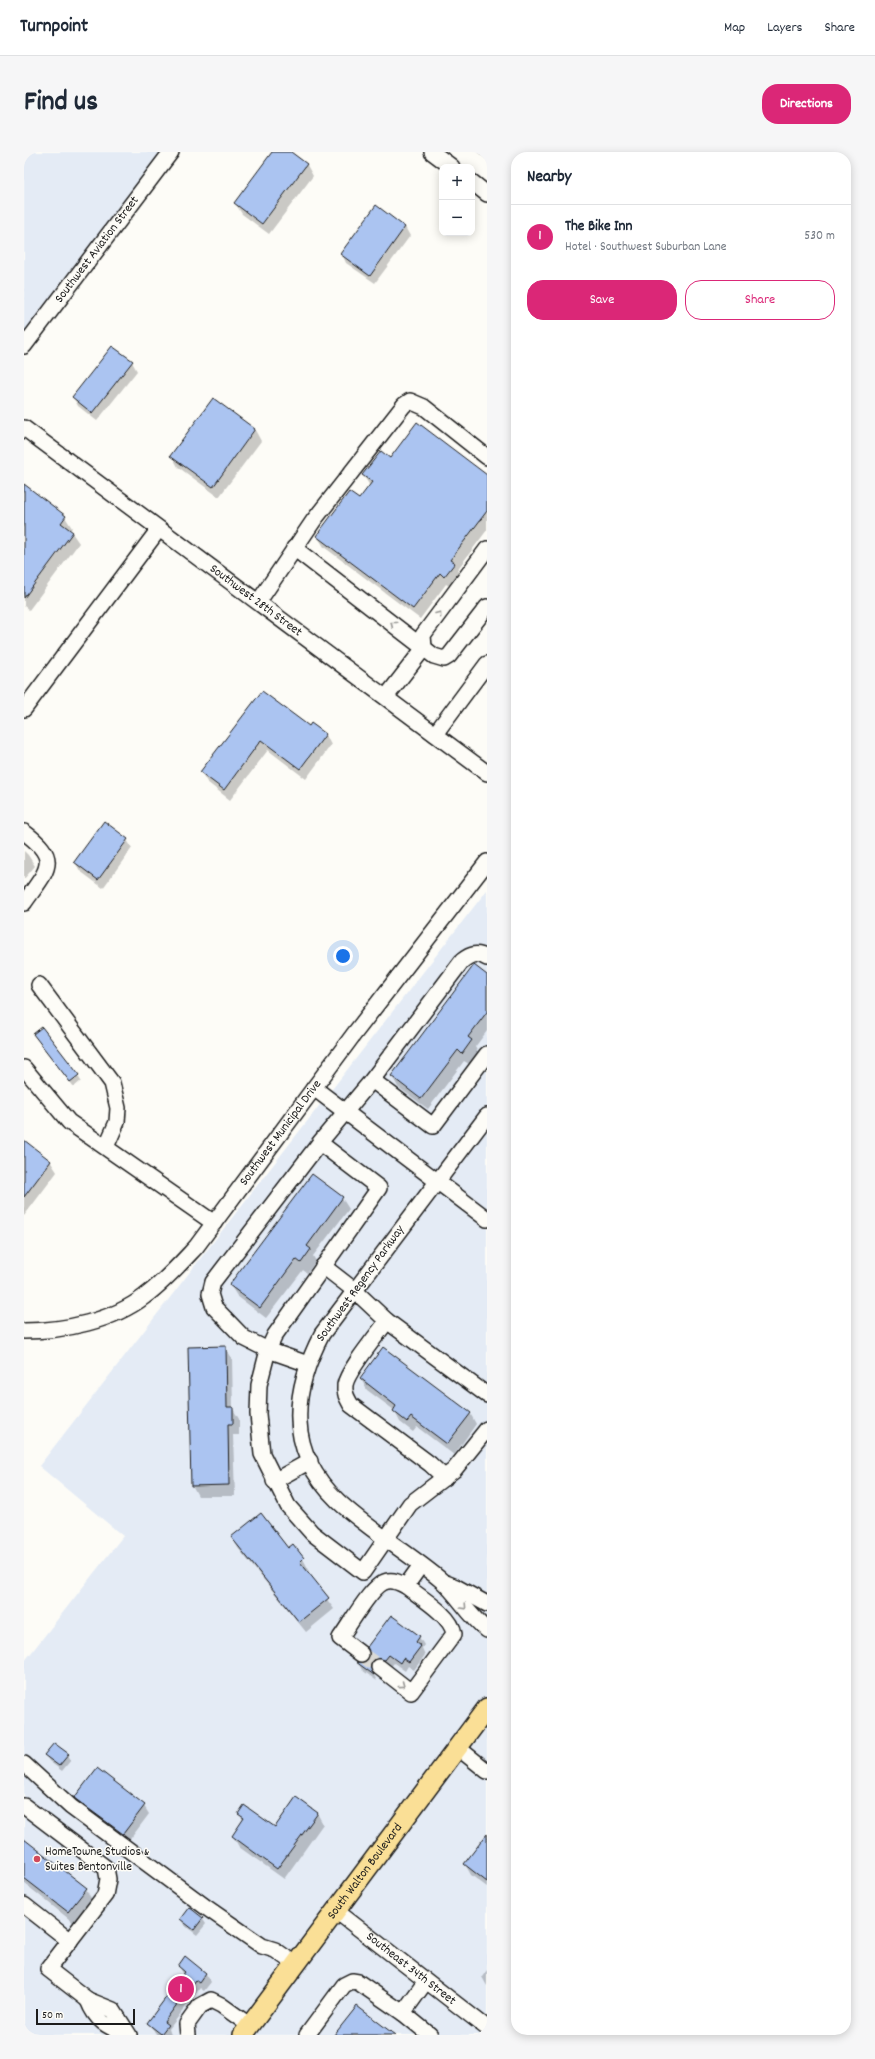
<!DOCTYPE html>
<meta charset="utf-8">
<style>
:root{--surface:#fff;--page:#f6f6f7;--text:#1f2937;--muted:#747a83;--line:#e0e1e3;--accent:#db2777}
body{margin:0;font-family:Dekko,sans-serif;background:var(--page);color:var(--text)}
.controls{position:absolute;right:12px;top:12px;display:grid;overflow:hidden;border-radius:8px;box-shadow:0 2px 10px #0003}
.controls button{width:36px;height:36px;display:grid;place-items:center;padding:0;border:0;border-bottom:1px solid var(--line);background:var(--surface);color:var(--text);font:20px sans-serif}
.scale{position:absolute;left:12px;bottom:10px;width:99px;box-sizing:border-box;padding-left:4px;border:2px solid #1c1c1c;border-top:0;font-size:11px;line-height:14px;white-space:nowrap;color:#1c1c1c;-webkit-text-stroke:3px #fdfcf7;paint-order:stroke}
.you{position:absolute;left:319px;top:804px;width:14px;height:14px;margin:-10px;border:3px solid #fff;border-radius:50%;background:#1a73e8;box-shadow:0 0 0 6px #1a73e833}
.badge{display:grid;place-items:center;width:26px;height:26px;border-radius:50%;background:var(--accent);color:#fff;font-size:13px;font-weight:700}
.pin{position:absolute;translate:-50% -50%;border:2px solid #fff;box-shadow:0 1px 4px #0006}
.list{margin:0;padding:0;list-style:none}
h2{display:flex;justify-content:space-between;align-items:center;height:52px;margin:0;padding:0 16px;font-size:17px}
h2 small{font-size:13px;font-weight:400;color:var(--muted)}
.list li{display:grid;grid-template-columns:26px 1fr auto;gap:12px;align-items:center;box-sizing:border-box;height:64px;padding:0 16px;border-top:1px solid var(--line)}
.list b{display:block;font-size:15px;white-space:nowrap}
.list p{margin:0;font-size:13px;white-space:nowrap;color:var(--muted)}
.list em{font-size:13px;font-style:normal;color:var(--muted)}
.actions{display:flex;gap:8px;padding:12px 16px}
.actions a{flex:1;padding:9px 0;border:1px solid var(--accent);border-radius:16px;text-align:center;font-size:14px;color:var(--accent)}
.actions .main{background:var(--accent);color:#fff}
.map{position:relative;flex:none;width:463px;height:1883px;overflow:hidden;border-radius:16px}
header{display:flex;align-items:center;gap:24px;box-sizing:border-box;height:56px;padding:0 20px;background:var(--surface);border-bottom:1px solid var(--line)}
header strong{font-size:19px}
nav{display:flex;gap:22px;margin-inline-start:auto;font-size:14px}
.intro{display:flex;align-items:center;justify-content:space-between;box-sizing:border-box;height:96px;padding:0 24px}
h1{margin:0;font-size:28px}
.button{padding:10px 18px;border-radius:16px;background:var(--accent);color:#fff;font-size:14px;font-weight:700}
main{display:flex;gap:24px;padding:0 24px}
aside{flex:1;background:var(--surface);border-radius:16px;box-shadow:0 2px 10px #0003}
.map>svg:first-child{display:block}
.built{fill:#e4ebf5}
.shadow{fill:#0003}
.building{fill:#abc4f1;stroke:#1c1c1c}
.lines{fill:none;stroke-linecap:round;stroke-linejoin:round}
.minor-tunnel{stroke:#dbdad6;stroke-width:15;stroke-dasharray:15 8;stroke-linecap:butt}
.minor-casing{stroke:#1c1c1c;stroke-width:18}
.major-casing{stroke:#1c1c1c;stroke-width:22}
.minor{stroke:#fdfcf7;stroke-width:15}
.major{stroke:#fadf96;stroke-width:19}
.oneway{stroke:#989794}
.poi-dot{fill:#d1495b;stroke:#fdfcf7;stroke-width:1.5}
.labels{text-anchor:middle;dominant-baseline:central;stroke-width:3;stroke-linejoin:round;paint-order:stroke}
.street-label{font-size:13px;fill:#1c1c1c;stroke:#fdfcf7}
.poi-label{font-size:13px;fill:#1c1c1c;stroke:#fdfcf7;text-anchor:start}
</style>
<header>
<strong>Turnpoint</strong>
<nav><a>Map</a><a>Layers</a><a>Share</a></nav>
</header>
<div class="intro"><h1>Find us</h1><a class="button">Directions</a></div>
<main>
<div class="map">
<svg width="463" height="1883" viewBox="0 0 463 1883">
<rect width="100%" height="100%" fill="#fdfcf7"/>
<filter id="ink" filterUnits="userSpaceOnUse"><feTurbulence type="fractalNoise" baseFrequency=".025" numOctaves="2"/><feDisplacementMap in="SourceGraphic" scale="8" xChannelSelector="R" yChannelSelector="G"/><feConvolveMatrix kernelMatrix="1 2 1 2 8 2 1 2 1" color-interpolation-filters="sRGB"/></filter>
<g filter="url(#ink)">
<g class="built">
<polygon points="0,0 137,0 0,182"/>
<polygon points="463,738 463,1883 0,1883 0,1510 99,1384 15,1314"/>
</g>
<g class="shadow">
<polygon points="249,0 266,0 283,13 289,24 245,82 218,62 211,51"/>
<polygon points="453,0 463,0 463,8"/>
<polygon points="381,75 386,84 351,131 322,111 318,102"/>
<polygon points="108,210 113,219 73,269 54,254 49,245"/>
<polygon points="189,247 231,278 237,289 195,345 154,315 148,304"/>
<polygon points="366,307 463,325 463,378 433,418 436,423 427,435 422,432 396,467 300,395 293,384 335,348 346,334 339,323"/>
<polygon points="0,334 41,365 48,376 46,378 55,391 5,458 0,454"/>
<polygon points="238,540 285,575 288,572 302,583 307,593 282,627 244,598 206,648 183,630 177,620"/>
<polygon points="103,688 108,696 79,736 56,719 51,710"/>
<polygon points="0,699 4,703 11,714 0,727"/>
<polygon points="463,824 463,879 451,895 454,900 445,912 440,909 404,957 374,935 368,924"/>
<polygon points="10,883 54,924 57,929 50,935"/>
<polygon points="0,990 26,1009 33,1020 0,1064"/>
<polygon points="289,1024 318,1046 325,1057 289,1104 292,1109 283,1121 279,1118 242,1166 213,1144 206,1133"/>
<polygon points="201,1195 208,1206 209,1257 215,1267 215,1283 209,1283 211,1344 174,1344 168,1333"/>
<polygon points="337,1227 446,1261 452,1272 430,1303 393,1275 389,1280 376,1270 370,1258 343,1238"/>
<polygon points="208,1385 264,1397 279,1407 285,1418 283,1420 310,1457 282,1480 214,1396"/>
<polygon points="395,1485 400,1493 398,1496 401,1503 390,1518 384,1514 381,1519 370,1511 366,1516 356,1515 350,1523 353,1529 338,1518 334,1511 340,1511"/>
<polygon points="21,1603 44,1603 47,1608 38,1619 25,1609"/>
<polygon points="52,1646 120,1654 125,1662 104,1690 56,1654"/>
<polygon points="293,1661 299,1672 260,1727 215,1695 209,1684 220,1669 215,1662 251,1677"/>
<polygon points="463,1683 463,1735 447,1723 441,1712"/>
<polygon points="0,1688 62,1737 68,1748 50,1771 0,1731"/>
<polygon points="178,1766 182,1772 173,1783 160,1773 157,1767"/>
<polygon points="161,1806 182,1822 187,1830 180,1839 176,1836 145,1877 147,1883 133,1883 124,1871 160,1823 155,1814"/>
<polygon points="463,1818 463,1834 458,1825"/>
</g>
<g class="building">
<polygon points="248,0 267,0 283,12 238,72 210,51"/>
<polygon points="352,53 381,75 346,124 316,102"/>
<polygon points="88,194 109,209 68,261 48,245"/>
<polygon points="189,246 231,277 189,335 146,304"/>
<polygon points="393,270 463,323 463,359 426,408 431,411 420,425 416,421 389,457 292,384 325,340 335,347 348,330 338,323 357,299 366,306"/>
<polygon points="0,332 42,364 37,371 49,380 0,446"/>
<polygon points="238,539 285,574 287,571 302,582 276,617 237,588 200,638 176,620"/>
<polygon points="80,669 104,687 74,728 50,710"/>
<polygon points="450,813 463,823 463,860 444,885 448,888 438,902 434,898 397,947 367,924"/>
<polygon points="18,875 55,923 46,930 9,882"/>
<polygon points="0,988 27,1009 0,1045"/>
<polygon points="288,1022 319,1045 283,1094 287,1097 277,1111 272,1107 236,1156 205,1133"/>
<polygon points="202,1194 203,1255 209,1255 209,1272 204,1272 205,1333 167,1334 164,1195"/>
<polygon points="359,1195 447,1261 423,1292 387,1265 383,1270 369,1259 372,1254 336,1226"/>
<polygon points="237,1361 264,1396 269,1392 280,1406 276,1410 305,1446 275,1470 207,1385"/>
<polygon points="367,1463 396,1484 392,1490 397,1494 385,1510 379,1506 376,1511 365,1503 361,1508 351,1507 346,1514 350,1523 332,1510 340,1510 344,1507 345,1499 343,1495"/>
<polygon points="30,1591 45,1602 35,1614 20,1603"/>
<polygon points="73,1616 121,1653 99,1682 50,1646"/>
<polygon points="272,1645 294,1661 253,1717 208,1684 220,1666 214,1662 220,1653 251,1675"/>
<polygon points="463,1682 463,1730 440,1712"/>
<polygon points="0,1687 63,1736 44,1760 0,1726"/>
<polygon points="165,1755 179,1766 170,1778 156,1767"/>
<polygon points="161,1804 182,1821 175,1831 171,1828 140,1870 144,1873 137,1882 123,1871 161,1820 154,1814"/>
<polygon points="333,1854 371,1883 310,1883"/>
</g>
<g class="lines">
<polyline class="minor-tunnel" points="337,1502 355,1515"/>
<defs>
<g id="minor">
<polyline points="408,0 428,15"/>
<polyline points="448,30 463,42"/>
<path id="s1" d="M0,194L147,0"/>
<path id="s2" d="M0,276L463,621"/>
<polyline points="270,396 410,504 420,507 425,504 463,455"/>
<polyline points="235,449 290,368 380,253 386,249 400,255 463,305"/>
<polyline points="362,545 400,496 399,483 463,397"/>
<polyline points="0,557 135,377"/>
<polyline points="411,582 463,512"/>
<path d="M0,680C38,708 23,718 0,751"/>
<polyline points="15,833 88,931 94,956 93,970 82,995"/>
<polyline points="0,916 45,970 190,1071"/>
<polyline points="348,928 409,974 463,902"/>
<polyline points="290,936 463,1067"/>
<path d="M463,964L298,1182C267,1241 262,1299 314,1349C346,1379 385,1401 418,1429C434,1443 445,1464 463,1478"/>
<polyline points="296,991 355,1036 251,1183 244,1198 235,1233 234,1262 238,1302 264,1354 288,1381 339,1420 386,1352 430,1318 463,1277"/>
<polyline points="299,1114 330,1138 363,1169 463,1243"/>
<path d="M363,1169C354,1182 323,1219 321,1233C320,1241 323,1246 327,1253L406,1312L421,1326"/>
<path id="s3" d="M0,1179C40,1179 89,1169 121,1144C140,1130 156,1112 172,1095L330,882L463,710"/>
<path d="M284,1212L244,1198L220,1186L190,1155L186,1142L189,1130L297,989L348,928L438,809C447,802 453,800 463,806"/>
<polyline points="250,1329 286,1309"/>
<polyline points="422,1431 432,1435 463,1452"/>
<path d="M337,1502L316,1486C326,1473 349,1430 364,1429C371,1428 376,1431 382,1434"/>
<path d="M355,1515L387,1540L430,1482C428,1464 396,1445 382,1434L397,1413"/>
<polyline points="433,1595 463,1619"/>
<polyline points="0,1612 47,1655 183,1756 238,1794 251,1798 271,1812"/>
<polyline points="0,1654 82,1716 84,1727 81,1743 24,1817 64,1848 89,1858 105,1883"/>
<polyline points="0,1753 46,1789"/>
<path id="s4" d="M311,1758L463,1876"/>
<polyline points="402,1829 379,1861 406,1883"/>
<path d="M64,1848C72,1869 83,1875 103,1882"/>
<polyline points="164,1883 163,1872 176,1854 187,1848 197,1853 225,1873"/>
<polyline points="283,1883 320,1833 328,1829 334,1830 379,1861"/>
</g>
<g id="major">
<path id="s5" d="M219,1883L463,1556"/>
</g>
</defs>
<use href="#minor" class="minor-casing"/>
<use href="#major" class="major-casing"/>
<use href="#minor" class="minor"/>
<use href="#major" class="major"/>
</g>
<defs><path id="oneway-chevron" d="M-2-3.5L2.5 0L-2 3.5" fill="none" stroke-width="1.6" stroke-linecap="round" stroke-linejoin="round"/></defs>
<g class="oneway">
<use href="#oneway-chevron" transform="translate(415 462) rotate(-53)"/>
<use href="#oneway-chevron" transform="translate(369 472) rotate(-142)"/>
<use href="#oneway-chevron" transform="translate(440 1455) rotate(47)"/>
<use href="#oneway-chevron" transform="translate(378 1533) rotate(37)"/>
</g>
</g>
<circle class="poi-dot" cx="13" cy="1707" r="4"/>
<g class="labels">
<g class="street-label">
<text stroke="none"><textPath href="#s1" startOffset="121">Southwest Aviation Street</textPath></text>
<text stroke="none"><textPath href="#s2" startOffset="289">Southwest 28th Street</textPath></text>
<text stroke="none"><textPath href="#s3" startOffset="341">Southwest Municipal Drive</textPath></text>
<text transform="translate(337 1132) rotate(-54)">Southwest Regency Parkway</text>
<text stroke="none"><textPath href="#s5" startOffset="204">South Walton Boulevard</textPath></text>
<text stroke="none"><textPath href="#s4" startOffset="96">Southeast 34th Street</textPath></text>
</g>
<g class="poi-label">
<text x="21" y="1700">HomeTowne Studios &amp;<tspan x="21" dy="15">Suites Bentonville</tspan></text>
</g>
</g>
</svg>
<div class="controls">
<button>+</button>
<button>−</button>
</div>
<div class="scale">50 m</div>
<div class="you"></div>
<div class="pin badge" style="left:157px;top:1837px">1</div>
</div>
<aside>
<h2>Nearby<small></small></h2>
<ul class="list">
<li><span class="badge">1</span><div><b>The Bike Inn</b><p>Hotel · Southwest Suburban Lane</p></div><em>530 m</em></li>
</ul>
<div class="actions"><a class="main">Save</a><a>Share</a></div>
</aside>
</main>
